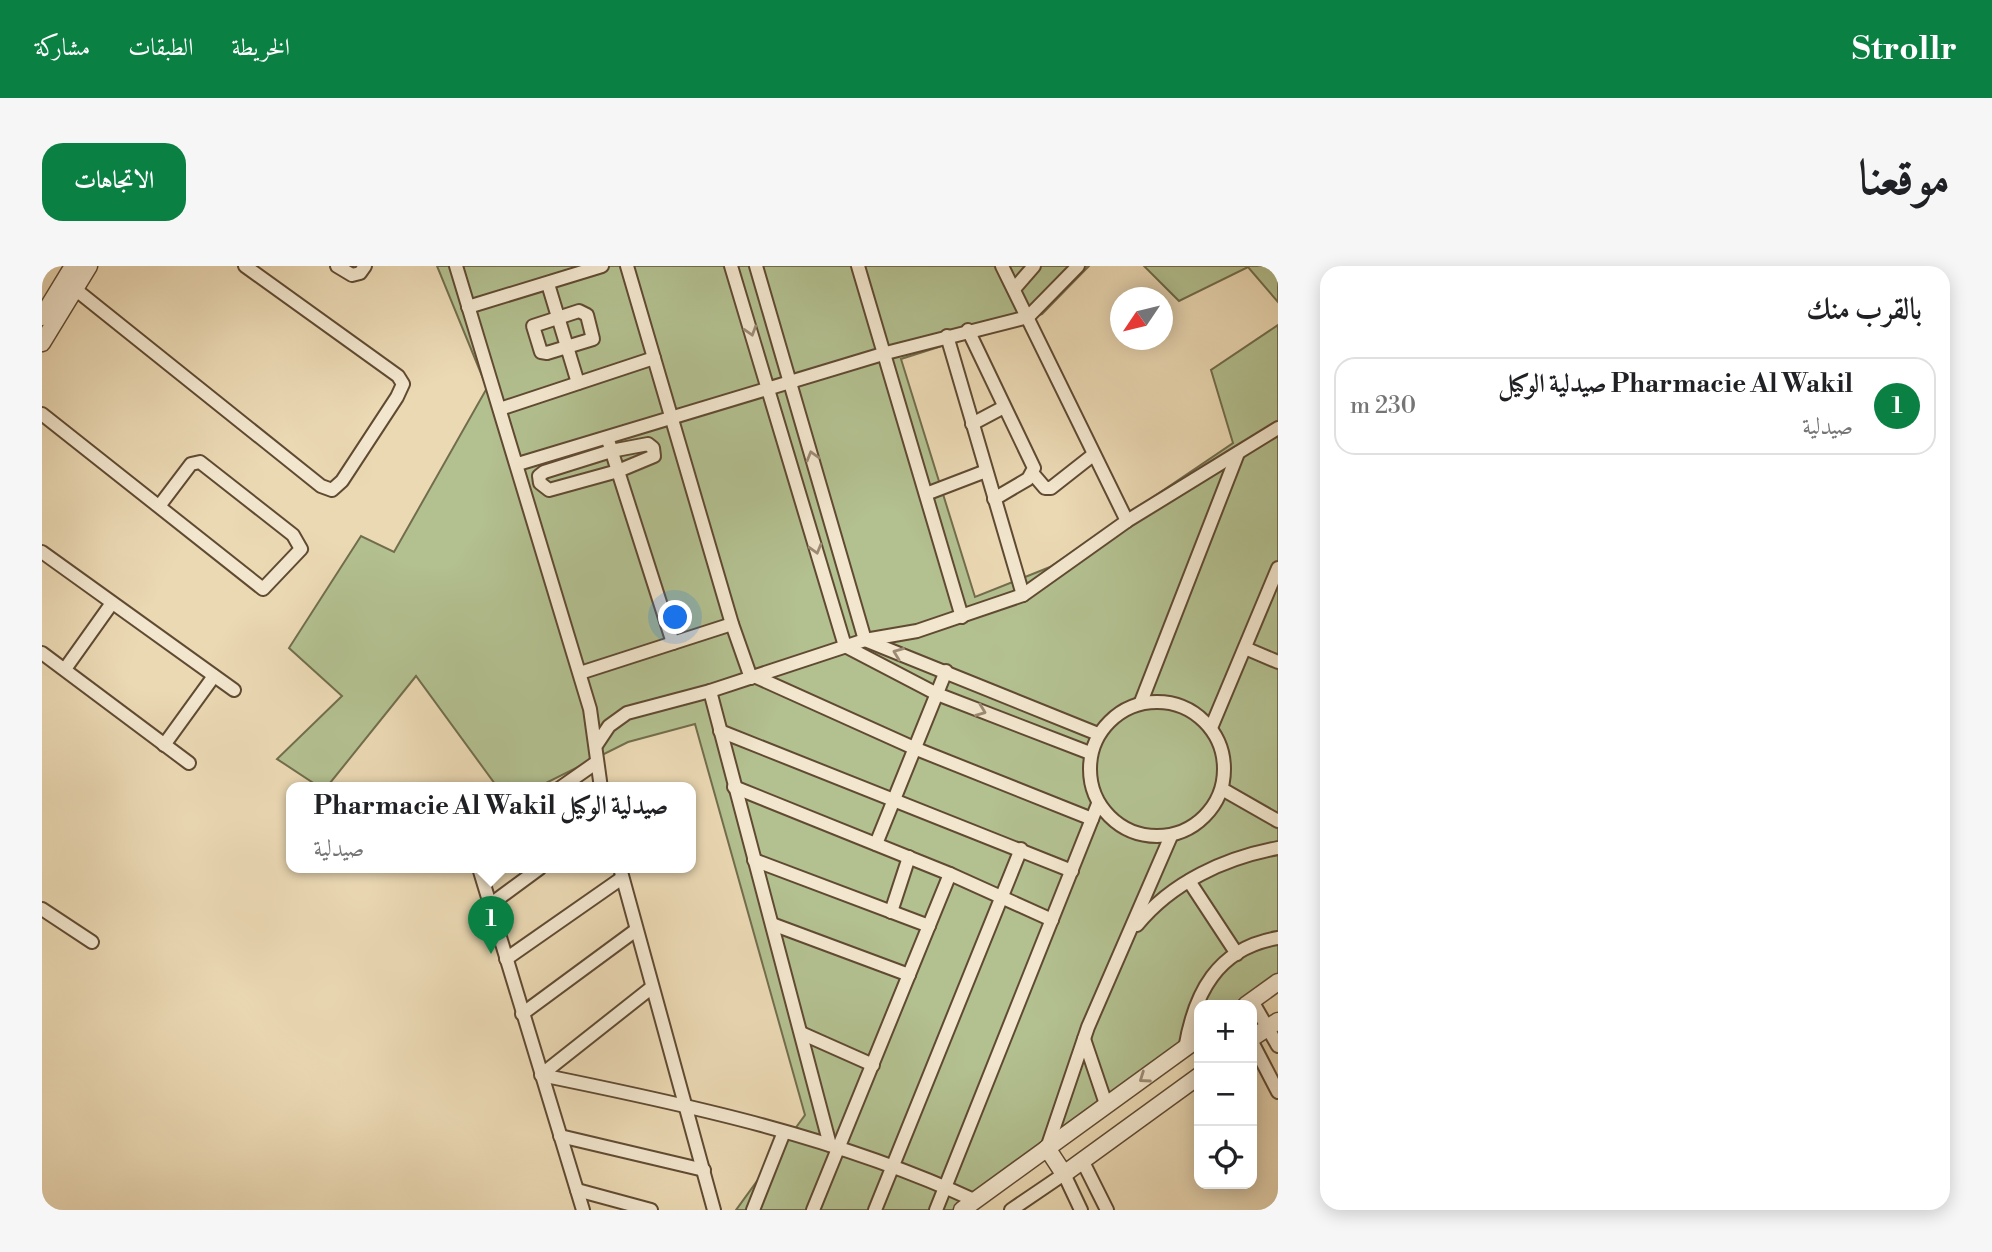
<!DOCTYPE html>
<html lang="ar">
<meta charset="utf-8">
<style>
:root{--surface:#fff;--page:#f6f6f6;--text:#202124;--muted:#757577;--line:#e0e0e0;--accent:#0b8043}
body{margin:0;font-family:"Libre Bodoni",Amiri,serif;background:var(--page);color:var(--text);direction:rtl}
.controls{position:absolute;right:21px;bottom:21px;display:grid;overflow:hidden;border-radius:14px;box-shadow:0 4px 18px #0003}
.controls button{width:63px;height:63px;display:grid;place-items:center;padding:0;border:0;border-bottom:2px solid var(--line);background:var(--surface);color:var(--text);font:35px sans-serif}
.compass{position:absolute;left:1068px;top:21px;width:63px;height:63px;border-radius:50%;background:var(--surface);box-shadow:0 4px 18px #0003;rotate:235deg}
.you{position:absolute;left:634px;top:352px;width:24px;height:24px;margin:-18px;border:5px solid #fff;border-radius:50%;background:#1a73e8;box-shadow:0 0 0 10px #1a73e833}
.badge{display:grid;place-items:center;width:46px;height:46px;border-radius:50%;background:var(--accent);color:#fff;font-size:23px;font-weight:700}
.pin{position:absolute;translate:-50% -58px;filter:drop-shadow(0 2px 4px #0008)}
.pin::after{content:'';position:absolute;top:37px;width:24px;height:21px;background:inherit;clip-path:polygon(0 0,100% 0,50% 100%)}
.popup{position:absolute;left:244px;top:516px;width:410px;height:91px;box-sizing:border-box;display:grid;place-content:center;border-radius:14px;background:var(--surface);filter:drop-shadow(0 2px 5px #0005);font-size:23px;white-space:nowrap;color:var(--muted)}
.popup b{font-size:26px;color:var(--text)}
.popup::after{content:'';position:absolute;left:50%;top:100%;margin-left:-14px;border:14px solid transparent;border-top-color:var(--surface)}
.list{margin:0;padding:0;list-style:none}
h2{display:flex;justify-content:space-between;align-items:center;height:91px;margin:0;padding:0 28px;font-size:30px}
h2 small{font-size:23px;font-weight:400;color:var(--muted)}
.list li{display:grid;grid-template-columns:46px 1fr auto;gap:21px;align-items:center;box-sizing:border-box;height:98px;margin:0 14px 14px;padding:0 14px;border:2px solid var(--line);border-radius:21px}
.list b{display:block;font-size:26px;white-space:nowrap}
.list p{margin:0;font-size:23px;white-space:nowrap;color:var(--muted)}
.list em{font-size:23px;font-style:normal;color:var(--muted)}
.icon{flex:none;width:38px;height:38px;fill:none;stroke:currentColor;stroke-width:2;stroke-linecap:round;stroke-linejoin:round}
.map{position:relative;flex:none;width:1236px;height:944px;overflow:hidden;direction:ltr;border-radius:21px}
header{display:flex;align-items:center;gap:42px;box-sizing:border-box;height:98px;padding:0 35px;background:var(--accent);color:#fff}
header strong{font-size:33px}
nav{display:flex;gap:38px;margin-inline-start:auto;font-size:24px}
.intro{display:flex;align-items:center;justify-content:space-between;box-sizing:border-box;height:168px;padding:0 42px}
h1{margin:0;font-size:49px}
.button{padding:18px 32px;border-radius:21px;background:var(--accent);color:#fff;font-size:24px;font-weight:700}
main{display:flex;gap:42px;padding:0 42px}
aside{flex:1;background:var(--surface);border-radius:21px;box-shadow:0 4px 18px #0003}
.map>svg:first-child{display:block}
.green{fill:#b3c090;stroke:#726d4c;stroke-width:2}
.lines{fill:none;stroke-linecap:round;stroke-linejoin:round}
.minor-casing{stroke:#604a32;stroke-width:16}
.tertiary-casing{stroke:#604a32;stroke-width:19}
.minor{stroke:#f2e6ce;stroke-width:12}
.tertiary{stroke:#f2e6ce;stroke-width:16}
.oneway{stroke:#9c8a74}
</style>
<header>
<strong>Strollr</strong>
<nav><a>الخريطة</a><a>الطبقات</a><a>مشاركة</a></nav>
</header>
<div class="intro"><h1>موقعنا</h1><a class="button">الاتجاهات</a></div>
<main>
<aside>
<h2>بالقرب منك<small></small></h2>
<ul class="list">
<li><span class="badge">1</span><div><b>Pharmacie Al Wakil صيدلية الوكيل</b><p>صيدلية</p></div><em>230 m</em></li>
</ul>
</aside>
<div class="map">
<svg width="1236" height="944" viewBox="0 0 1236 944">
<rect width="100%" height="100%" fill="#ebd9b4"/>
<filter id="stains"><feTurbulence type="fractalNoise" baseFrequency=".00286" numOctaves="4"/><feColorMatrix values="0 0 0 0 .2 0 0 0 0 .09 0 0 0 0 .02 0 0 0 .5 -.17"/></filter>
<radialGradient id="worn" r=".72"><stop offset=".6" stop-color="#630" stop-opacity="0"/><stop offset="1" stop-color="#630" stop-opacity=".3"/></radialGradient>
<g class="green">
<polygon points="395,0 1047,0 1000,48 859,93 933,331 1008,301 1191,177 1169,104 1236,59 1236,715 1202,739 1157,739 1157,770 919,944 694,944 763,849 653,458 586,476 494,522 456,522 374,410 284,522 279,522 235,493 300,430 247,382 319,270 352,286 445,122"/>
<polygon points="1102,0 1236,0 1236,36 1206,1 1137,35"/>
</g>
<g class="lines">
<defs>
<g id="minor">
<polyline points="295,0 310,9 318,7 323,0"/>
<polyline points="414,0 548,443 559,522"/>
<polyline points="585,0 690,358 709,412"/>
<polyline points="689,0 803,380 895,428 1048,487"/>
<polyline points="714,0 823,374 1056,468"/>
<polyline points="816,0 920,351"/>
<polyline points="960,0 1085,255"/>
<polyline points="506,18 536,117"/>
<polyline points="33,23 279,220 290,224 300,215 355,131 361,118 356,110 203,0"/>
<polyline points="972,23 992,0"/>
<polyline points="426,41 560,0"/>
<polygon points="537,45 545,49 551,73 505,87 499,86 491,60"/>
<polyline points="926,64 992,202 986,213 952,233"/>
<polyline points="905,70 981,329"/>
<polyline points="458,143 612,92"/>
<polyline points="0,148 221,323 259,283 251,269 158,196 149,198 118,239"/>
<polyline points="930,158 962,141"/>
<polyline points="567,177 631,377"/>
<polygon points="606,178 611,182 612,190 576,205 507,224 498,217 497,210 502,206 569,185"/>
<polyline points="476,198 844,87 986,51 1036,0"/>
<polyline points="991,208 1003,222 1009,222 1051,189"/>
<polyline points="884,228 944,205"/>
<polyline points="0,286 192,424"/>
<polyline points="1203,382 1236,396"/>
<polyline points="0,387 147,497"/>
<polyline points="23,403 70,337"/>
<polyline points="538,407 690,358"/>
<polyline points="712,410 872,482 1050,553"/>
<polyline points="668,425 788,879"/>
<circle cx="1115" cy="503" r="67"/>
<polyline points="1099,436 1196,187"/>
<polyline points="1169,462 1236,302"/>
<polyline points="678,465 1030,605"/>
<polyline points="555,478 567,460 585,447 668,425 823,374 875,365 981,329 1085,255 1236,162"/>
<polyline points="122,479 172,410"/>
<polyline points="692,521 908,608 1010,654"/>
<polyline points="518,522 555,496"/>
<polyline points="1180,523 1236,555"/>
<polyline points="834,578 904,405"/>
<polyline points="712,594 887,660"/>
<polyline points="437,602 541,944"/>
<polyline points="578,602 672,944"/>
<polyline points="1147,615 1195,688"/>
<polyline points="449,638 498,602"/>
<polyline points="0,643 50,676"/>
<polyline points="849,646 867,591"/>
<polyline points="730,658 867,709"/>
<path d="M1095,659C1130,616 1183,592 1236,582"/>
<polyline points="464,693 580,612"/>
<path d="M609,722L499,809C647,839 796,871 934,935"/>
<polyline points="1210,735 1236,780"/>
<polyline points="480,748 594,664"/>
<polyline points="759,767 831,799"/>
<polyline points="1042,773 1064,838"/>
<polyline points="1210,776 1236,826"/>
<path d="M1143,783C1152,728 1175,682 1236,672"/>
<polyline points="518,870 662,904"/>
<polyline points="1005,882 1046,761 1129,570"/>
<polyline points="1040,894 1065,944"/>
<polyline points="535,924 609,944"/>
<polyline points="711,944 742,866"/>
<polyline points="771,944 908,608"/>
<polyline points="833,944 979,583"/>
<polyline points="894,944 1056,538"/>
<polyline points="969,944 1022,908 1039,944"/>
</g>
<g id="tertiary">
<polyline points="0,51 31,0"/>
<polyline points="0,77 47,0"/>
<polyline points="1204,739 1236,716"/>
<polyline points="1210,772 1236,755"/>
<polyline points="1005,882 1022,908 1157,810"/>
<polyline points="920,944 1157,772"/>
</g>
</defs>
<use href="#minor" class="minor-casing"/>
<use href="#tertiary" class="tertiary-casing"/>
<use href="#minor" class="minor"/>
<use href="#tertiary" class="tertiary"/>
</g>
<defs><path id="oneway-chevron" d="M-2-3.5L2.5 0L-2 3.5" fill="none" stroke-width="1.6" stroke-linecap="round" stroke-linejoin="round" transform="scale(1.75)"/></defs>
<g class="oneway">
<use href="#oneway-chevron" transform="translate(709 65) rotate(73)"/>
<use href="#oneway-chevron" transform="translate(770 190) rotate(-106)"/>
<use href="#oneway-chevron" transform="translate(774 283) rotate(74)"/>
<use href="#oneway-chevron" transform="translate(856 387) rotate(-159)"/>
<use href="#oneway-chevron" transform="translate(939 445) rotate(21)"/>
<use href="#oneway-chevron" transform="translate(1102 812) rotate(145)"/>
</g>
<rect width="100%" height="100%" filter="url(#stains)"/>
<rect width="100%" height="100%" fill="url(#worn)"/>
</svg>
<div class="controls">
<button>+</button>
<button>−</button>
<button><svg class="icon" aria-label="locate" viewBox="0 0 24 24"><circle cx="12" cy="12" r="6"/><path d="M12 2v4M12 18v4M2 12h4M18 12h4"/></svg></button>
</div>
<svg class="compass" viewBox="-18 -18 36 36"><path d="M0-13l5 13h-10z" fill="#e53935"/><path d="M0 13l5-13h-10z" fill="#757577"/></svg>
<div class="you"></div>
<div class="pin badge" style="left:449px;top:688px">1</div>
<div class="popup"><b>Pharmacie Al Wakil صيدلية الوكيل</b>صيدلية</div>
</div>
</main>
